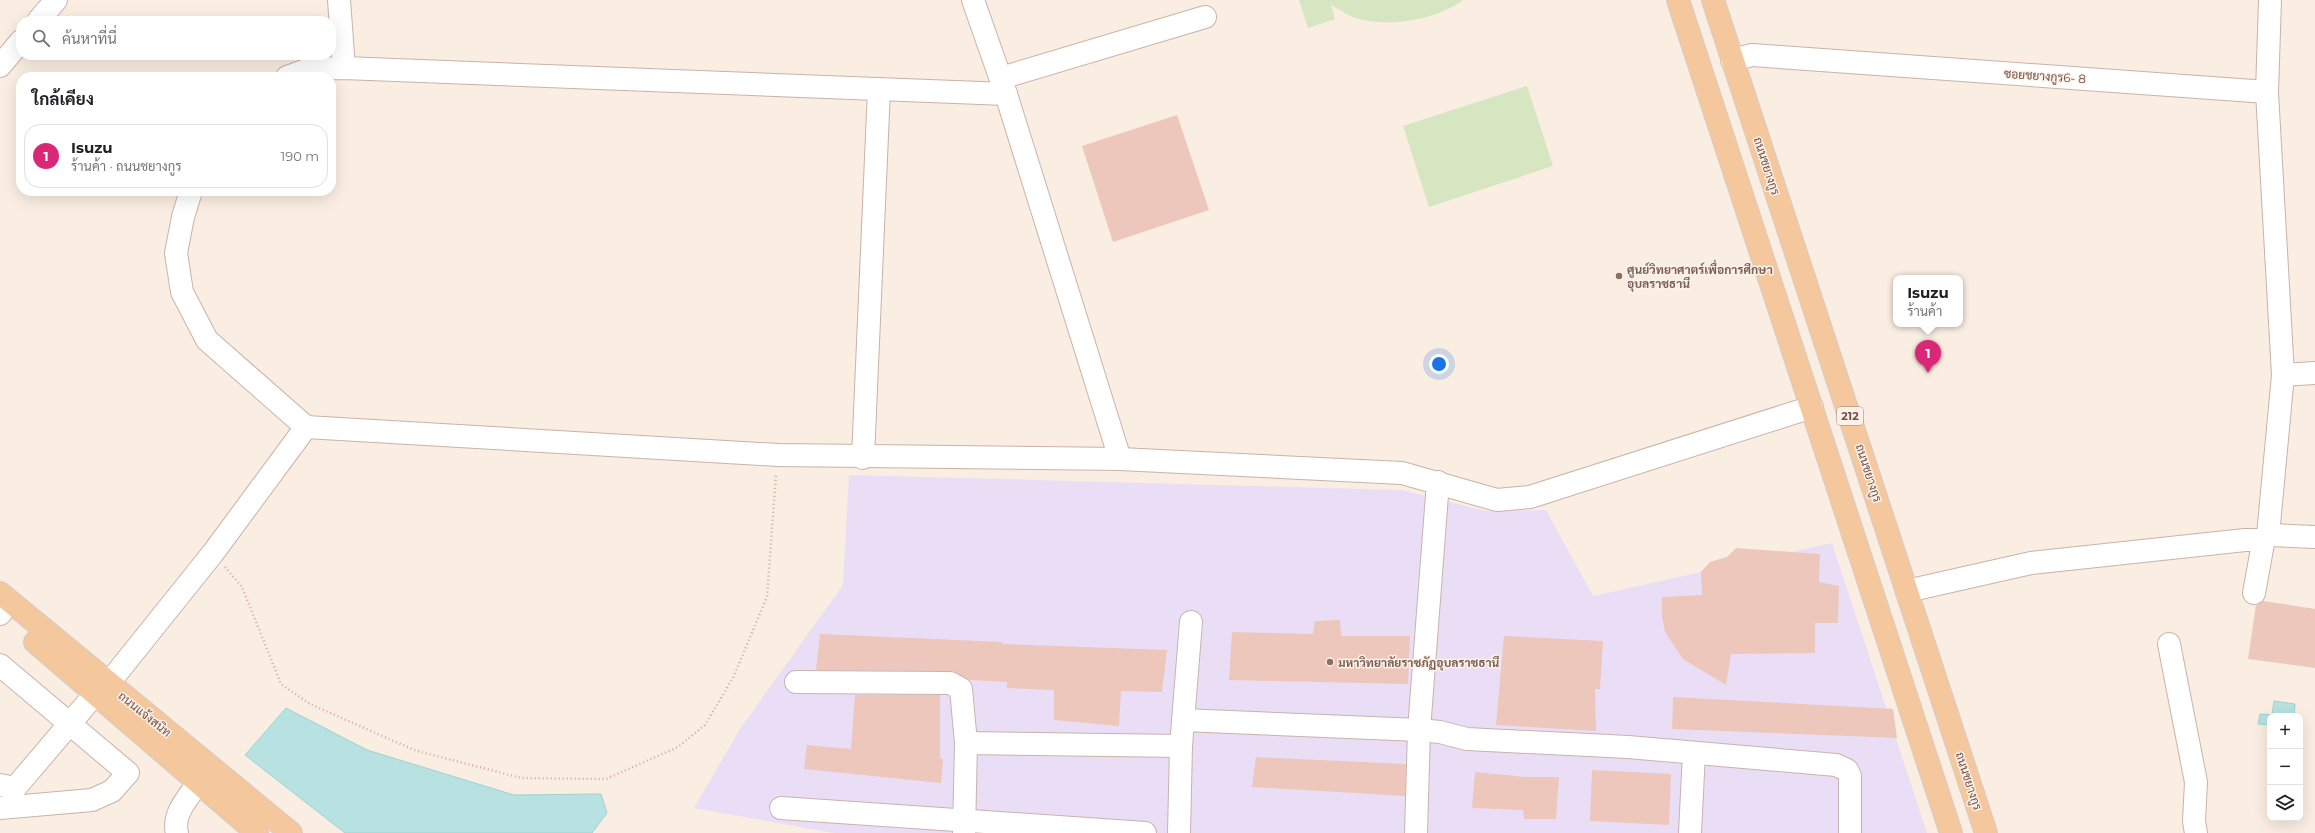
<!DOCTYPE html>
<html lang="th">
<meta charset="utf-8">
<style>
:root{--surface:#fff;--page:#f6f6f6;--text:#202124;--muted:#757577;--line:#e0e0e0;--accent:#db2777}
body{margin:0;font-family:Montserrat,Sarabun,sans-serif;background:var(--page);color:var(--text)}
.controls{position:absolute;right:12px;bottom:12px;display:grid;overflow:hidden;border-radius:8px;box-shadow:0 4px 16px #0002}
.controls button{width:36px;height:36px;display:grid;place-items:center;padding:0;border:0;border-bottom:1px solid var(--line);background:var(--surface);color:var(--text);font:20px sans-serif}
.you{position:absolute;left:1439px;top:364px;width:14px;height:14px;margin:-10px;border:3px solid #fff;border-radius:50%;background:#1a73e8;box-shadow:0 0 0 6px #1a73e833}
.badge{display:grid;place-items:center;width:26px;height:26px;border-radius:50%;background:var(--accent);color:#fff;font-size:13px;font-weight:700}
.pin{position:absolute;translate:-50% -33px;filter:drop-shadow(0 1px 2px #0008)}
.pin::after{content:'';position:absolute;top:21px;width:14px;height:12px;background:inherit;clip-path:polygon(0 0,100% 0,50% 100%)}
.popup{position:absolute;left:1893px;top:275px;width:70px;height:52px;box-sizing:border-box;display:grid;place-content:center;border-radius:8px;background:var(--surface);filter:drop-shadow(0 1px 3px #0005);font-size:13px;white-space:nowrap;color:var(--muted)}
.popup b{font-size:15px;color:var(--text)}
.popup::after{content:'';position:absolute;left:50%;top:100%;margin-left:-8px;border:8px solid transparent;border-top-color:var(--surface)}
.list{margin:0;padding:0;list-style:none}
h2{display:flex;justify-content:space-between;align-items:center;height:52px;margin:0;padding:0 16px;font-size:17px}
h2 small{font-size:13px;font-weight:400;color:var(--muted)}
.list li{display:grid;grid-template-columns:26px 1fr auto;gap:12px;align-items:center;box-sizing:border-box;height:64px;margin:0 8px 8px;padding:0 8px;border:1px solid var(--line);border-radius:16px}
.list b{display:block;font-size:15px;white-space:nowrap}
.list p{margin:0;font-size:13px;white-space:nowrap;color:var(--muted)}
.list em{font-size:13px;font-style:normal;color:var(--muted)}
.icon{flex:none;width:22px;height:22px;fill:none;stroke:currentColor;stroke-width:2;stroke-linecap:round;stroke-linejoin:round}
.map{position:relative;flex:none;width:2315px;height:833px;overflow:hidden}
.search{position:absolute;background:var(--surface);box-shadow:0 4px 16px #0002;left:16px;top:16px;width:320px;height:44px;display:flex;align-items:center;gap:10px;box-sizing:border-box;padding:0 14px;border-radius:16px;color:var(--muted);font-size:15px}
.panel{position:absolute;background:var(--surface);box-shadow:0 4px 16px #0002;left:16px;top:72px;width:320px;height:124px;border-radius:16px}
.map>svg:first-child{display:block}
.education{fill:#eadef6}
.green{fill:#d6e6c1}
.water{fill:#b7e2e1;stroke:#9ed2d3}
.building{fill:#edc7bb}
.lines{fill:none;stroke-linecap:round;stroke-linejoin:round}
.minor-casing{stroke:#c9b3a9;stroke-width:24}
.major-casing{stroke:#d4cbc9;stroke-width:24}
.path{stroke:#d2ab9e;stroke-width:2.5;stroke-dasharray:1 3;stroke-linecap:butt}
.minor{stroke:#fff;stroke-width:22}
.major{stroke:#f5c79d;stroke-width:22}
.education-dot{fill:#8d6e63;stroke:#fef1e7;stroke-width:1.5}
.labels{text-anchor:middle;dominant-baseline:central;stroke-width:3;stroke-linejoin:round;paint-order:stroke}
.shield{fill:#fef1e7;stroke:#9a8279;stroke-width:1}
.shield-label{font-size:11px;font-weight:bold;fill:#6f524a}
.street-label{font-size:12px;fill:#6f524a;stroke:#fef1e7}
.education-label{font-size:12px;font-weight:bold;fill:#785e54;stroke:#fef1e7;text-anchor:start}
</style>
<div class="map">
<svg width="2315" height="833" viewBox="0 0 2315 833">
<rect width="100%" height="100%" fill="#faede1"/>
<polygon class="education" points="849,475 1402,490 1486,511 1546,510 1593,596 1832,543 1927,833 834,833 694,808 740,729 843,585"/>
<g class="green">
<path d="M1299,0H1463C1437,20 1390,27 1359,19C1350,17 1340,10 1331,5L1335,19L1308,28Z"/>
<polygon points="1527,86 1553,166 1429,207 1403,126"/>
</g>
<g class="water">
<polygon points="2274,701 2295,704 2294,716 2270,716 2270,725 2258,724 2260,714 2272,715"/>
<polygon points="286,708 367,750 514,795 601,794 607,813 592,833 345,833 245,755"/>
</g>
<g class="building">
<polygon points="1177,115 1209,210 1113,242 1082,146"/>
<polygon points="1736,548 1820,554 1819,582 1839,586 1838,623 1815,623 1815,653 1731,654 1726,685 1683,659 1665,632 1662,616 1662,597 1702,595 1701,572 1710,562 1727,557"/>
<polygon points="2263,601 2315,609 2315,668 2248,659 2256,605"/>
<polygon points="1340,620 1341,636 1410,636 1408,684 1229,680 1232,632 1313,634 1315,621"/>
<polygon points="820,634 1002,642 1002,644 1167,650 1162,692 1121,691 1119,726 1054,720 1054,690 1007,688 1007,682 969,680 950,671 816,670"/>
<polygon points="1504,636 1603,641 1600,689 1595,689 1596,731 1496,725"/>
<polygon points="855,695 940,695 940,758 943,759 941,783 804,769 807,745 851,749"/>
<polygon points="1673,697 1893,709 1897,738 1672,729"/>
<polygon points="1256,757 1406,764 1405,796 1252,787"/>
<polygon points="1592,770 1671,774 1669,825 1590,821"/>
<polygon points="1475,772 1527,777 1559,777 1556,819 1524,819 1523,810 1472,808"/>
</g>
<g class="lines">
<defs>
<g id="minor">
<polyline points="339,0 344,68"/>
<polyline points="973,0 1006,94 1120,459"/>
<polyline points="38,21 56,0"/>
<polyline points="1732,60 1752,55 2267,92 2270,0"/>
<polyline points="0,66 21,41"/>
<polyline points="287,77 309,69 344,68 1006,94"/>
<polyline points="1001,78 1205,17"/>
<polyline points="2267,92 2283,375 2268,535"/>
<polyline points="191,191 183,217 176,253 182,292 207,340 306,427"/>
<polyline points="2283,375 2315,373"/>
<polyline points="863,458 879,89"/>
<polyline points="1907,591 2031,563 2245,540 2262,540"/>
<polyline points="2254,593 2264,538 2272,535 2315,537"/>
<polyline points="0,614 1,613"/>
<polyline points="2169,644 2196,782 2194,821 2196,833"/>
<polyline points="0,665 128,773 112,791 92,800 0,808"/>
<polyline points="796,682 950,683 961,689 966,743"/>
<polyline points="108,684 213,553 306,427 778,455 1120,459 1402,473 1497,500 1530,497 1812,407"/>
<polyline points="1183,720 1419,730 1440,732 1467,739 1628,747 1836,765 1847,770 1850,776 1850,833"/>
<polyline points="0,785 15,788 95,694"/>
<polyline points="781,808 1145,833"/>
<path d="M177,833C172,814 188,798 198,783"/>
<polyline points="964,833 966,743 1181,746"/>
<polyline points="1179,833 1181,746 1191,622"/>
<polyline points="1416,833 1419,730 1438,482"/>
<polyline points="1690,833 1694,753"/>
</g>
<g id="major">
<polyline points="1678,0 1951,833"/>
<polyline points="1713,0 1986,833"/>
<polyline points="0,593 291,833"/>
<polyline points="35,642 257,833"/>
</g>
</defs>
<use href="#minor" class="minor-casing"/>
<use href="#major" class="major-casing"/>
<polyline class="path" points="225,567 242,587 281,684 310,704 414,750 521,778 606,779 678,747 705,725 733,678 767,597 776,474"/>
<use href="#minor" class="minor"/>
<use href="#major" class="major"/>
</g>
<g class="education-dot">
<circle cx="1619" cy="276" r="4"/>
<circle cx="1330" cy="662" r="4"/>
</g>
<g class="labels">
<rect class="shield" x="1837" y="407" width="26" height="18" rx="3"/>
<g class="shield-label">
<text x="1850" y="416">212</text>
</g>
<g class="street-label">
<text transform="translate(2045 76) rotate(4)">ซอยชยางกูร6- 8</text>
<text transform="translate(1767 166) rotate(72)">ถนนชยางกูร</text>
<text transform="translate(1869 473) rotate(72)">ถนนชยางกูร</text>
<text transform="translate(145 714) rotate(39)">ถนนแจ้งสนิท</text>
<text transform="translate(1969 781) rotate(72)">ถนนชยางกูร</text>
</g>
<g class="education-label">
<text x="1627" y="269">ศูนย์วิทยาศาตร์เพื่อการศึกษา<tspan x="1627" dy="14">อุบลราชธานี</tspan></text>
<text x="1338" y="662">มหาวิทยาลัยราชภัฏอุบลราชธานี</text>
</g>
</g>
</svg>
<div class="controls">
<button>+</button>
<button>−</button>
<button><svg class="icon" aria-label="layers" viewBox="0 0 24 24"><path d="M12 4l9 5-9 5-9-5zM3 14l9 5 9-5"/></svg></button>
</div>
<div class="you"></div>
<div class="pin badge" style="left:1928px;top:373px">1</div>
<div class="popup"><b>Isuzu</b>ร้านค้า</div>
<div class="search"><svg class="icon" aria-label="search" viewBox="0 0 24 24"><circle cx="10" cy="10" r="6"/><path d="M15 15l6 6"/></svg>ค้นหาที่นี่</div>
<section class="panel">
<h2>ใกล้เคียง<small></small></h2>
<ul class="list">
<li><span class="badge">1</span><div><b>Isuzu</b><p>ร้านค้า · ถนนชยางกูร</p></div><em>190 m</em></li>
</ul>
</section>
</div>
